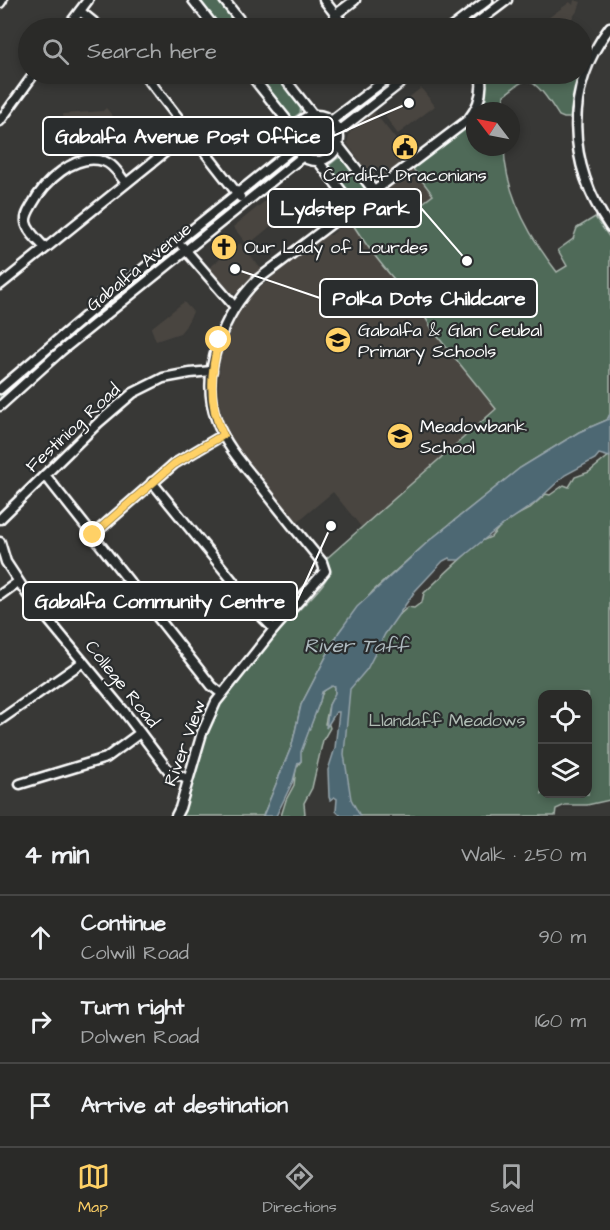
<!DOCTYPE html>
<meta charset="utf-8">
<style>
:root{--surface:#2a2a28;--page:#323230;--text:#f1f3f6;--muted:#a5a7a8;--line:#464645;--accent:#ffd166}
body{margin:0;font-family:"Architects Daughter",sans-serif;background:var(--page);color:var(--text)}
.controls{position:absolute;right:18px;bottom:18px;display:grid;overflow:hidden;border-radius:12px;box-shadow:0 3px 9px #0003}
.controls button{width:54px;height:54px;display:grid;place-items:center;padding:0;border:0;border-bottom:2px solid var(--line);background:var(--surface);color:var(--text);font:30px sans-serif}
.compass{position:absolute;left:466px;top:102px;width:54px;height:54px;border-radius:50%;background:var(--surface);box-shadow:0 3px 9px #0003;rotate:302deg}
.stop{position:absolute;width:18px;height:18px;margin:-14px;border:4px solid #ffd166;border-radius:50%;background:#fff}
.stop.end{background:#ffd166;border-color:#fff;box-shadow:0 2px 6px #0008}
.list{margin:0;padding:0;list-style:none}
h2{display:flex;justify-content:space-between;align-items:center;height:78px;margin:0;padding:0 24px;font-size:26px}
h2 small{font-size:20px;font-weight:400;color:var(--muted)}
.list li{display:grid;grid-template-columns:39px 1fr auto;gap:18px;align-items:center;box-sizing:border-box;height:84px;padding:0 24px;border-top:2px solid var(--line)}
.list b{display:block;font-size:22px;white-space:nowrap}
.list p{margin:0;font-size:20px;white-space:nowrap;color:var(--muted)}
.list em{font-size:20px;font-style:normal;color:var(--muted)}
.icon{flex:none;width:33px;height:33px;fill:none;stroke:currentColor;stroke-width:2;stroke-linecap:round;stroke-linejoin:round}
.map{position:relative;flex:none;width:610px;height:816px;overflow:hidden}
.search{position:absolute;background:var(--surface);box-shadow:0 3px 9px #0003;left:18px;right:18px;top:18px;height:66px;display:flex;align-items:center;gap:15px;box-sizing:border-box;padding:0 21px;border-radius:33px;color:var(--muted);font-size:22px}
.sheet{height:330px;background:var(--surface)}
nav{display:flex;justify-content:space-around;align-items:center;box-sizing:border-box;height:84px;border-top:2px solid var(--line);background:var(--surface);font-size:16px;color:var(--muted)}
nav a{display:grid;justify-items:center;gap:3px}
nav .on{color:var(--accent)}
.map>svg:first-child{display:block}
.built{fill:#494540}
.green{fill:#506a59;stroke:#a8b4ac;stroke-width:1.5;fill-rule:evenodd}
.water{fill:#4e6773;stroke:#95a4ab;stroke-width:1.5}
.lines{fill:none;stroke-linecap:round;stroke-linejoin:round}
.minor-casing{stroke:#fff;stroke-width:13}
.minor{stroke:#2a2d2e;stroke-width:8}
.route{stroke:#ffd166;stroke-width:8}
.labels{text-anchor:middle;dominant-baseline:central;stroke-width:4.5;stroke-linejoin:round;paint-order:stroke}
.poi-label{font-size:18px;fill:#fff;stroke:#2a2d2e;text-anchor:start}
.street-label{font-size:18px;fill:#fff;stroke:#2a2d2e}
.park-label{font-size:18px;fill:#b0bcb4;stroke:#2a2d2e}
.water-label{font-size:20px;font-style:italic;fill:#afbbc0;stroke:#2a2d2e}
.leader{fill:none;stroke:#fff;stroke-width:2}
.callout-dot{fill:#fff;stroke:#2a2d2e;stroke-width:2}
.callout{fill:#2a2d2e;stroke:#fff;stroke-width:2}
.callout-label{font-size:20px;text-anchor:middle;font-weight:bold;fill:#fff}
</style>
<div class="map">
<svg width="610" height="816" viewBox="0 0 610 816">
<rect width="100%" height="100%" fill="#383836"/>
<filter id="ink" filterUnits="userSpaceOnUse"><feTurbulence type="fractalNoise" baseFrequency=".0167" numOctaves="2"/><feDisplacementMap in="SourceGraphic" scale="12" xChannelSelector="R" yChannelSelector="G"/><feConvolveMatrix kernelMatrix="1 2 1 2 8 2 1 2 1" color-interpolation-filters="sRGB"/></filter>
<g filter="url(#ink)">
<g class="built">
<polygon points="574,0 581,2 578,10 567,25 571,28 549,28 544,21 570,2 573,5"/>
<polygon points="421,88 435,106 398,134 397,133 385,116"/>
<polygon points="106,108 116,120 117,130 65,133 63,114 103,111"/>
<polygon points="374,112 410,157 381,178 377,180 371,177 347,143 350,132"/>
<polygon points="413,169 433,195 403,218 383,192"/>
<polygon points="270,197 283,212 283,216 249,244 246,243 233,227"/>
<polygon points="352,216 501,405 362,528 333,492 297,522 241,452 230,435 220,412 218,388 220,360 224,346 239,311 248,299 282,268 326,235 331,235 336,231 337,227"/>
<polygon points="240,243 262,270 238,293 233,294 209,268"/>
<polygon points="184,302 193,312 185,327 180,333 156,341 151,328"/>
</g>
<g class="green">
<polygon points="196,0 220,0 242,28 218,28"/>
<polygon points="253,74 277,74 301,105 300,113 293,118 289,118"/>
<path d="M486,74H578L570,118H564L559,116C553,107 537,79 525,81C518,83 510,91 504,95L503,111H481L486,98Z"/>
<circle cx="316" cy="138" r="20"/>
<path d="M475,121V147H504C505,194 529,236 557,272L567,266L558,250L573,239L577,228L595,217L610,238V414L607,420L579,432L520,468L430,540L373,591L339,632L301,705L292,745L263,816H182C192,782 199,743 216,711C232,682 263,651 285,625C295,612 326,587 329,572C329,568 328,564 326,559L496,409L434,332L417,304L419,301C415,296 412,298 407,293C387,273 363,242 349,218L383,192L403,218L433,195L413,169Z"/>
<polygon points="343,157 365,185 365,193 359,198 352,198 327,167 338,158"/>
<polygon points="165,255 169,260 0,402 0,393 27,368"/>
<path d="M610,455V800L587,805H565L556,809L555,816H357L342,776L347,691L396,615L400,614L408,607L414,608L422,602L424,593L479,542L491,537L504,522L529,509L546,494L550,495L564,485L569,487L575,477L589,472ZM542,694H588V794H542Z"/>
<path d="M332,686L335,687V694L329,705L325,724L329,725L330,728L323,740L312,788L304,803L305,814L302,816H281L286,800L294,785L296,768L301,761L300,752L320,701C321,693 325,688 332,686Z"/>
</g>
<polygon class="water" points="610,414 610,457 599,454 595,459 565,475 535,503 497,529 459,560 451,560 449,558 443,561 415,591 385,634 367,669 350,689 344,754 351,799 360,816 341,816 336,811 337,799 334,797 330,800 329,797 328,770 335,748 339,712 336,712 326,728 329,705 335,693 335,687 332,686 322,692 320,701 301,752 301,761 298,763 293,781 276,816 263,816 292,745 301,705 339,632 357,607 430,540 520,468 579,432 607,420"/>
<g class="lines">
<defs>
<g id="minor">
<polyline points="193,0 215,28"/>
<polyline points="224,0 246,28"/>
<polyline points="324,0 346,28"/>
<polyline points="0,3 2,0"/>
<polyline points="80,11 101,28"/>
<polyline points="335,15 355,0"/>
<path d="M610,27C563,89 567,164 610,227"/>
<polyline points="67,28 88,0"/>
<polyline points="451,28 488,0"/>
<polyline points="470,28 507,0"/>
<polyline points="144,74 240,197"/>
<polyline points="250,74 294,129"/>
<polyline points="281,74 313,115"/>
<circle cx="316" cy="138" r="23"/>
<polyline points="0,121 34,74"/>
<polyline points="331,121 393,74"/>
<polyline points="339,131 412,74"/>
<polyline points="338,145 374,191"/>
<polyline points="318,161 354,207"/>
<polyline points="182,246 235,307"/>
<path d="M45,248C39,241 27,231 26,222C25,216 29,210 32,205C44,182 74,153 103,161C113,163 120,176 126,183"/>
<polyline points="0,285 190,132"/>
<polyline points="0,389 103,301 294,148"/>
<polyline points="0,406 61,351 302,157"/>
<polyline points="45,475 212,686 222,694"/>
<polyline points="152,482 263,618 274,629"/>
<polyline points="0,519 98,423 133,393 163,378 190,373 212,371"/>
<polyline points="93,535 174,464 223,435"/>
<polyline points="0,542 6,562 27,594 123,710 169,771 187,779"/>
<polyline points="0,595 18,582"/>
<polyline points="0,720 83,662"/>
<polyline points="20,784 106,758 140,733"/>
<path d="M176,816L180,808L202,733L216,702L274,629L325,571L322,562C302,538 283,514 264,490C246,468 225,446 216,419C199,372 224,313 257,280L468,120C479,106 484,91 480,74"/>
</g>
</defs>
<use href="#minor" class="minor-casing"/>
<use href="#minor" class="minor"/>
</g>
</g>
<g class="lines" filter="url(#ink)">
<path class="route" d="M93,535L174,464L223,435C208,404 210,372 219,340"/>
</g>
<defs>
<symbol id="civic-disc" viewBox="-11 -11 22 22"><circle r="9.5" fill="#ffd166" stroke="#2a2d2e"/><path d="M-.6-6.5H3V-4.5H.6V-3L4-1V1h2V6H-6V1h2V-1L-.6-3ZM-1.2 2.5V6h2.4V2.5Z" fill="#111"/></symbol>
<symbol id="church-disc" viewBox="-11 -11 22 22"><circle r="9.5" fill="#ffd166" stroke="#2a2d2e"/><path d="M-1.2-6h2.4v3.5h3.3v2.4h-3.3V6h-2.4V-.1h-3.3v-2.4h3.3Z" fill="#111"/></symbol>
<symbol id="school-disc" viewBox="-11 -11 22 22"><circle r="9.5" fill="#ffd166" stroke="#2a2d2e"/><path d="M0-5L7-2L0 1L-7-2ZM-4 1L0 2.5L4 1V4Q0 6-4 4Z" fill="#111"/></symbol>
</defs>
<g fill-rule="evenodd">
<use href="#civic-disc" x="390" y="132" width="30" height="30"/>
<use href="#church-disc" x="209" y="232" width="30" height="30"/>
<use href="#school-disc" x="323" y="325" width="30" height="30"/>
<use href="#school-disc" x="385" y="421" width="30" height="30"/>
</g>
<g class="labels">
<g class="poi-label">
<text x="405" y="175" text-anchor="middle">Cardiff Draconians</text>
<text x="244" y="247">Our Lady of Lourdes</text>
<text x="358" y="330">Gabalfa &amp; Glan Ceubal<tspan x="358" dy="21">Primary Schools</tspan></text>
<text x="420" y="426">Meadowbank<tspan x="420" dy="21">School</tspan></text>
</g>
<g class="street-label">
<text transform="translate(139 267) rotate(-39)">Gabalfa Avenue</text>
<text transform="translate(73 428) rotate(-43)">Festiniog Road</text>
<text transform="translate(122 684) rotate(51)">College Road</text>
<text transform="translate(185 743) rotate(-70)">River View</text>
</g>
<g class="park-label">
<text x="447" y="720">Llandaff Meadows</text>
</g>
<g class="water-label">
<text x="356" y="646">River Taff</text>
</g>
</g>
<path class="leader" d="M409 103L333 136M467 261L421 208M235 269L320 298M331 526L297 601"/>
<g class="callout-dot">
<circle cx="409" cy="103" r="6"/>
<circle cx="467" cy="261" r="6"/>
<circle cx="235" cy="269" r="6"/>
<circle cx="331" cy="526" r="6"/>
</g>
<g class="callout">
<rect x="43" y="117" width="290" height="38" rx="6"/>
<rect x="268" y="189" width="153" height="38" rx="6"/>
<rect x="320" y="279" width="217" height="38" rx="6"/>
<rect x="23" y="582" width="274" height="38" rx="6"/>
</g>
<g class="callout-label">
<text x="188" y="143">Gabalfa Avenue Post Office</text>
<text x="345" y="215">Lydstep Park</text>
<text x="429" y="305">Polka Dots Childcare</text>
<text x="160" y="608">Gabalfa Community Centre</text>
</g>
</svg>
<div class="controls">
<button><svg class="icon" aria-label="locate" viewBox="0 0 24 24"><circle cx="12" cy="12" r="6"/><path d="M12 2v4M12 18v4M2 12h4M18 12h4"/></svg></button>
<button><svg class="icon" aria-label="layers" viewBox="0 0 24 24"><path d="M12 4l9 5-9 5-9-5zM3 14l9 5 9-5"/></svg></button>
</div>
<svg class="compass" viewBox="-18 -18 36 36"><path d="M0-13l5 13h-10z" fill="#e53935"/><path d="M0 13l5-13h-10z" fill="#a5a7a8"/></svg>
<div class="stop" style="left:219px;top:340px"></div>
<div class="stop end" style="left:93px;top:535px"></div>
<div class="search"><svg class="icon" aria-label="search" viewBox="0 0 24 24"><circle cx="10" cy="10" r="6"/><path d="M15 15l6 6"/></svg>Search here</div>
</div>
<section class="sheet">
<h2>4 min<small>Walk · 250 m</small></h2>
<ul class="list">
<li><svg class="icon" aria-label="ahead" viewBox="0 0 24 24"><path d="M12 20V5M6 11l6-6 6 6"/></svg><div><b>Continue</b><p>Colwill Road</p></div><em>90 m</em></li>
<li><svg class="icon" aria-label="right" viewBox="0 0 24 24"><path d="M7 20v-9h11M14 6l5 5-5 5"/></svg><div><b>Turn right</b><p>Dolwen Road</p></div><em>160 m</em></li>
<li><svg class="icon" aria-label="arrive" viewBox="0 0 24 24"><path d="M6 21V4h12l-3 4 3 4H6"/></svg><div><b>Arrive at destination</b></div></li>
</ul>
</section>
<nav>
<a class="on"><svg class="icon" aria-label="map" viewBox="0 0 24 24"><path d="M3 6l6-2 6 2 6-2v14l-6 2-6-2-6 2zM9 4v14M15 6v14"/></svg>Map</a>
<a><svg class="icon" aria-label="directions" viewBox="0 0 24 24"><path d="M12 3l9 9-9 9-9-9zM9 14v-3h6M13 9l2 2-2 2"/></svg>Directions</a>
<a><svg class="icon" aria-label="saved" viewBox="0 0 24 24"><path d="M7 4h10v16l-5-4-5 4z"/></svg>Saved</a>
</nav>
